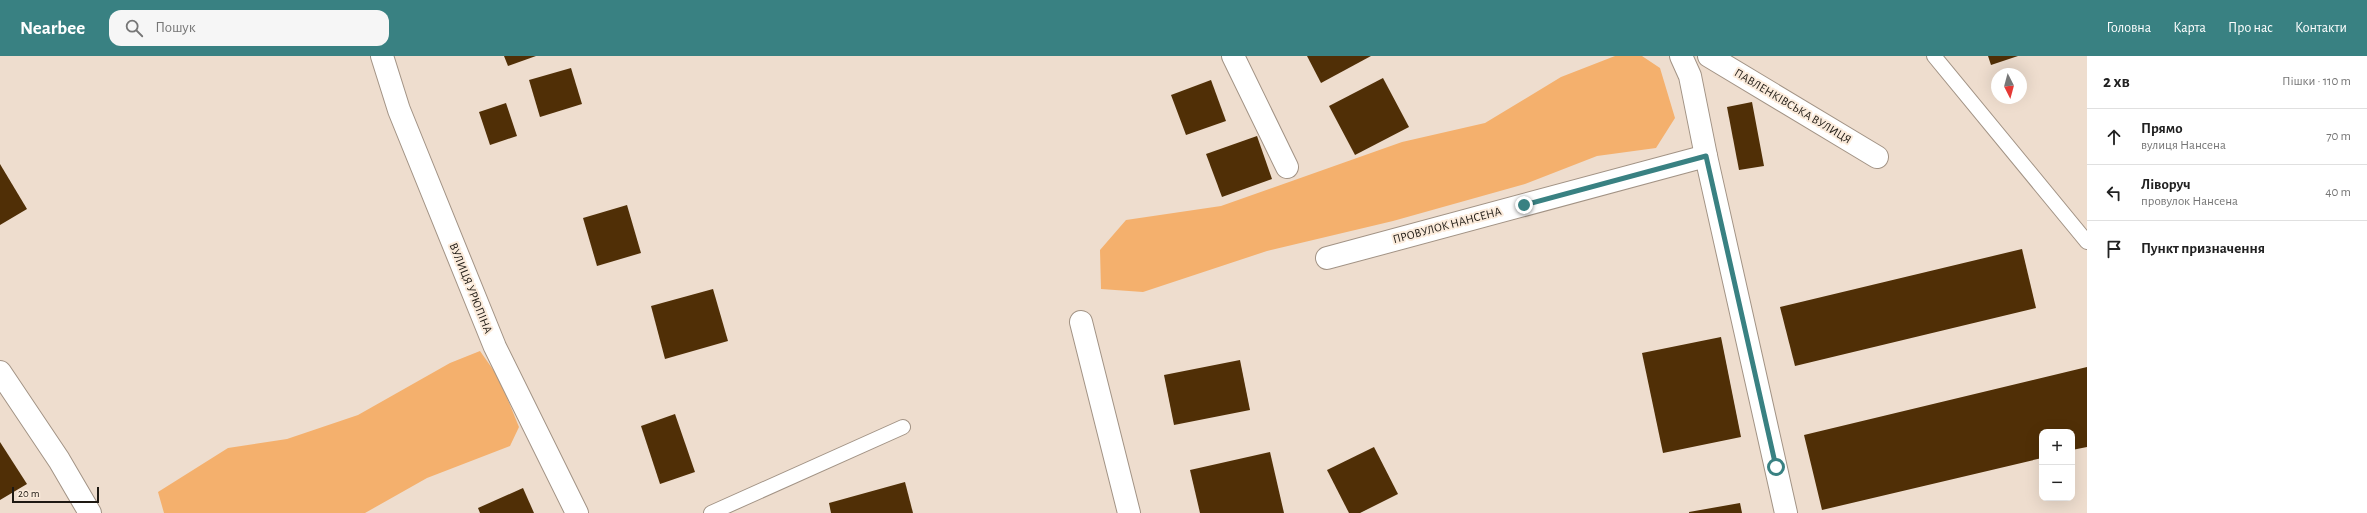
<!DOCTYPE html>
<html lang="uk">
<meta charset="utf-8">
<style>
:root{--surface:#fff;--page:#f6f6f6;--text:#222;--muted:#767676;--line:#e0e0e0;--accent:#398182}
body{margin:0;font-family:"Alegreya Sans",sans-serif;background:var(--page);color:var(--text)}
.controls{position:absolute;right:12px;bottom:12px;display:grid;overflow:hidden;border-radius:8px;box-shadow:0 4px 16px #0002}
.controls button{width:36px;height:36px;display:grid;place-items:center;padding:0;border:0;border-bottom:1px solid var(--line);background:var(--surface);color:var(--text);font:20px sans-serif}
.compass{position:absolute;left:1991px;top:12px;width:36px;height:36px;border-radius:50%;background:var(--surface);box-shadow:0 4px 16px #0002;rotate:174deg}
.scale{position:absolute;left:12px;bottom:10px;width:87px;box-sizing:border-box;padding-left:4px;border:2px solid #1e1913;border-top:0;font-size:11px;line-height:14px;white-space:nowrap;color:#1e1913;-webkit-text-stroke:3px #fbebdb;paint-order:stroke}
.stop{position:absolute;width:12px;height:12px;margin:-9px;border:3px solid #398182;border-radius:50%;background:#fff}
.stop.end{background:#398182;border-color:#fff;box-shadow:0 1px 4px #0008}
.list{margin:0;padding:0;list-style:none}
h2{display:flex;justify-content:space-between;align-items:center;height:52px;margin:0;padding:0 16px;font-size:17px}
h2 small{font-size:13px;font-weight:400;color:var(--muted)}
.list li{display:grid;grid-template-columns:26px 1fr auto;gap:12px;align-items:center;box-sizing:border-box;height:56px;padding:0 16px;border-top:1px solid var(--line)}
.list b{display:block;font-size:15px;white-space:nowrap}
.list p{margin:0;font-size:13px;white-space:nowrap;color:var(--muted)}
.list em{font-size:13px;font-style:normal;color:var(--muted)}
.icon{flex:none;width:22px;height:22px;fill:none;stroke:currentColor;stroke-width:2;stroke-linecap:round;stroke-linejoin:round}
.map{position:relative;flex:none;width:2087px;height:457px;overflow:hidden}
header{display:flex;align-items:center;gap:24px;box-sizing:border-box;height:56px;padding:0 20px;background:var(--accent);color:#fff}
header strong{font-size:19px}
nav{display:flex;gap:22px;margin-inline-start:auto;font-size:14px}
.search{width:280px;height:36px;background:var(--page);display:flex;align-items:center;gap:10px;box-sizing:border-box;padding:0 14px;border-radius:12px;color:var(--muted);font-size:15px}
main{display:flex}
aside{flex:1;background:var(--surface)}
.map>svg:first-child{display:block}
.green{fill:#f4b06d}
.building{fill:#502f06}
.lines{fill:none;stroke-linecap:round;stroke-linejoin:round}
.lane-casing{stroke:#a29385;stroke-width:16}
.street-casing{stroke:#a29385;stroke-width:24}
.lane{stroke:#fff;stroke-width:14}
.street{stroke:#fff;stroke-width:22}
.route{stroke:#398182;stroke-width:5}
.labels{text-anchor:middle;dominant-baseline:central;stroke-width:4;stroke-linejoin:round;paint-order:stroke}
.street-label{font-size:12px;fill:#1e1913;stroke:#fbebdb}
</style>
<header>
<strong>Nearbee</strong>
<div class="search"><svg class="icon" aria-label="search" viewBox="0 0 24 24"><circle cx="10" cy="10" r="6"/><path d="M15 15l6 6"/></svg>Пошук</div>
<nav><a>Головна</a><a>Карта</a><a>Про нас</a><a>Контакти</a></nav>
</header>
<main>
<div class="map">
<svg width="2087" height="457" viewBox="0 0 2087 457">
<rect width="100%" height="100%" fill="#eeddce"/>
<g class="green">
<polygon points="1615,0 1642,0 1660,12 1675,62 1656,92 1597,100 1525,128 1393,165 1267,195 1143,236 1101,233 1100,194 1126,164 1221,150 1402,86 1485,67 1561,21"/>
<polygon points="480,295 499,322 519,371 510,390 427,422 365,457 164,457 158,436 228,392 287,383 358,359 450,307"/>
</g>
<g class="building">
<polygon points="504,0 536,0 508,10"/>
<polygon points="1307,0 1371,0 1321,27"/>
<polygon points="1988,0 2018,0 1991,9"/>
<polygon points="571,12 582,48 540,61 529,24"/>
<polygon points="1383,22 1409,71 1355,99 1329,50"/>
<polygon points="1211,24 1226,65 1186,79 1171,39"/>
<polygon points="1752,46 1764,110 1739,114 1727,51"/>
<polygon points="506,47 517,80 490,89 479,56"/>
<polygon points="1257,80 1272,123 1222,141 1206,98"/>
<polygon points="0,108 27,153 0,169"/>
<polygon points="627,149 641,197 597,210 583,162"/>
<polygon points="2022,193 2036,252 1795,310 1780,251"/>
<polygon points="713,233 728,285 665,303 651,250"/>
<polygon points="1721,281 1741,381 1663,397 1642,297"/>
<polygon points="1240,304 1250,354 1174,369 1164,319"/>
<polygon points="2087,311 2087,391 2072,394 2072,376 2042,376 2042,402 1822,454 1804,379"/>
<polygon points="675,358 695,416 660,428 641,370"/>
<polygon points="0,386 27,428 0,444"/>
<polygon points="1374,391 1398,438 1360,457 1349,457 1327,414"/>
<polygon points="1270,396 1284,457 1200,457 1190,414"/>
<polygon points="905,426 913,457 831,457 829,447"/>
<polygon points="523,432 534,457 480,457 478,452"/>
<polygon points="1740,447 1742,457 1689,457 1689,456"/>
</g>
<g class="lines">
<defs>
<g id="lane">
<polyline points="1934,0 2087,186"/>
<polyline points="711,457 903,371"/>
</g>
<g id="street">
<polyline points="382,0 399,54 495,291 577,457"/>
<polyline points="1233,0 1287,111"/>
<polyline points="1681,0 1690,20 1706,100 1786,457"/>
<polyline points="1709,0 1877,101"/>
<polyline points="1327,202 1706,100"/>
<polyline points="1081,266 1129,457"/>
<polyline points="0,316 59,404 90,457"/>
</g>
</defs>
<use href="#lane" class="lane-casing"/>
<use href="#street" class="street-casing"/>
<use href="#lane" class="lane"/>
<use href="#street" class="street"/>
</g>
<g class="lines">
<polyline class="route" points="1524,149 1706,100 1776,411"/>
</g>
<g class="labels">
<g class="street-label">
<text transform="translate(1793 50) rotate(31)">ПАВЛЕНКІВСЬКА ВУЛИЦЯ</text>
<text transform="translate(1447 169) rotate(-15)">ПРОВУЛОК НАНСЕНА</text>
<text transform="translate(471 232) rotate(68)">ВУЛИЦЯ УРЮПІНА</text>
</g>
</g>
</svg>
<div class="controls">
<button>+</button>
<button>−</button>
</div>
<svg class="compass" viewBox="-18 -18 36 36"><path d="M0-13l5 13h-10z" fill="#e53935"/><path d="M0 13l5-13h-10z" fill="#767676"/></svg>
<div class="scale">20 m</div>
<div class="stop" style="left:1776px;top:411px"></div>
<div class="stop end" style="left:1524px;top:149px"></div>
</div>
<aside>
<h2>2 хв<small>Пішки · 110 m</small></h2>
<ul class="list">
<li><svg class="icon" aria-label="ahead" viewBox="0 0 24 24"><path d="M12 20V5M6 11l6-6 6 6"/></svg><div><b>Прямо</b><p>вулиця Нансена</p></div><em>70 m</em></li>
<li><svg class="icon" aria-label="left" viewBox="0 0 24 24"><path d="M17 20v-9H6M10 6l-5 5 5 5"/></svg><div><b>Ліворуч</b><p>провулок Нансена</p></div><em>40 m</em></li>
<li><svg class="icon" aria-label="arrive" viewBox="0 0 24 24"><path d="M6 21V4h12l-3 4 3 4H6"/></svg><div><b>Пункт призначення</b></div></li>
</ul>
</aside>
</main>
